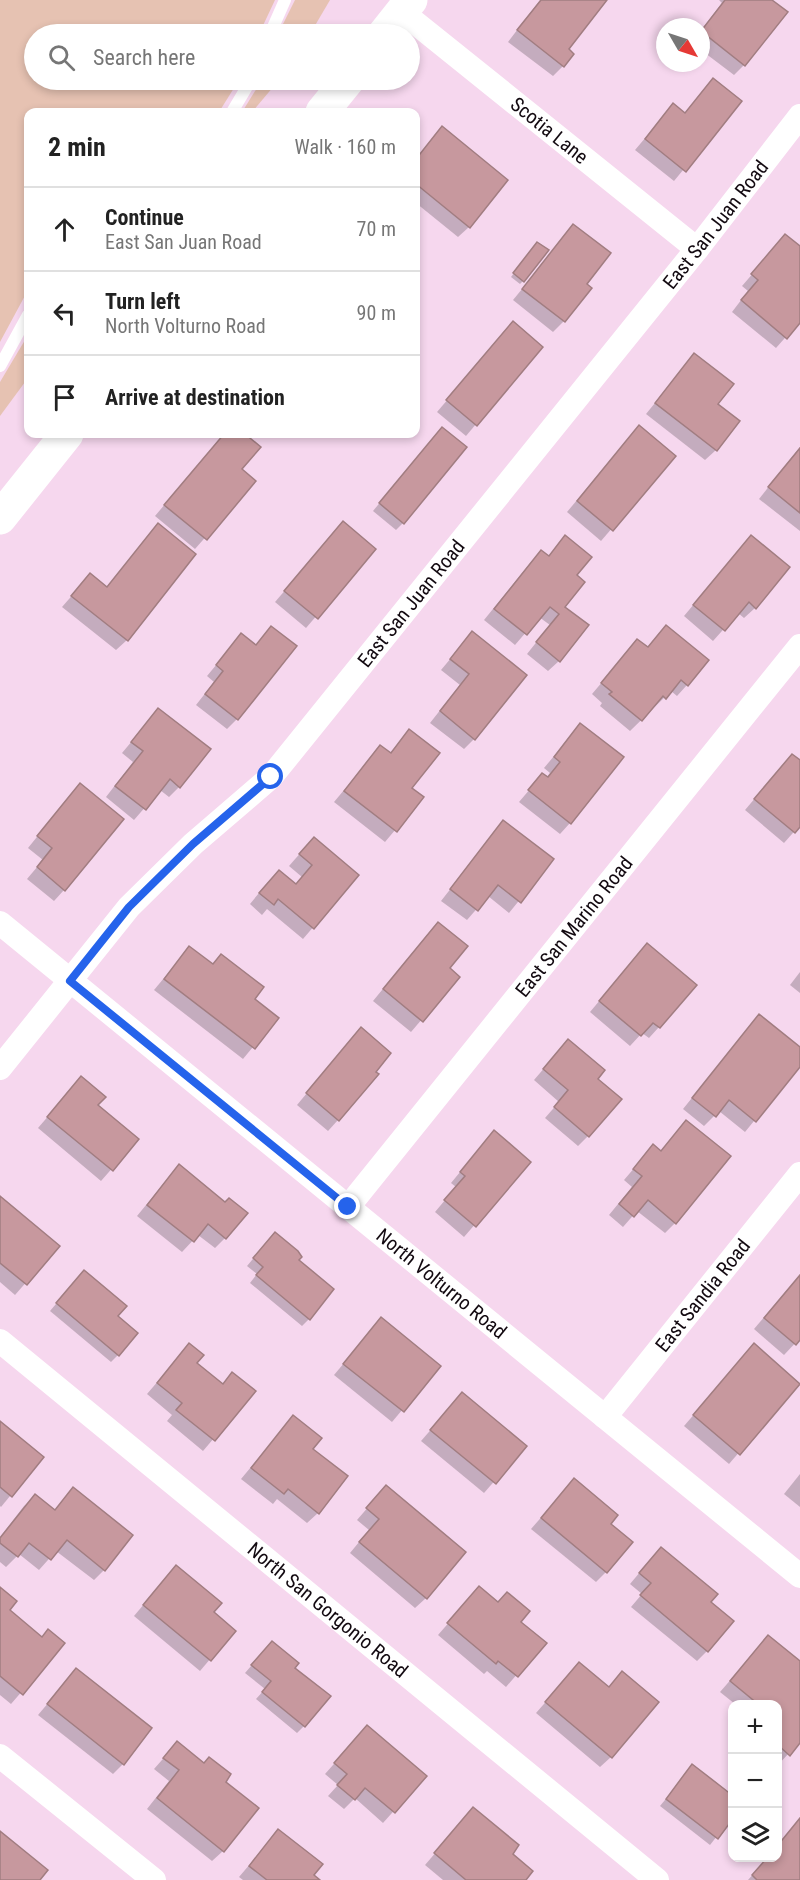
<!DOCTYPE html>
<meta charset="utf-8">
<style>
:root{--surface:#fff;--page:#f6f6f6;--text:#222;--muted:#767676;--line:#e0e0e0}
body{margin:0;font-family:"Roboto Condensed",sans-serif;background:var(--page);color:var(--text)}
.controls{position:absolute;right:18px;bottom:18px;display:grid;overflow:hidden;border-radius:12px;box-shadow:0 3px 9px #0003}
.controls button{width:54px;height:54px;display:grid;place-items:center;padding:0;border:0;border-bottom:2px solid var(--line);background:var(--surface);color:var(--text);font:30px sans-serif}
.compass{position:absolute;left:656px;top:18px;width:54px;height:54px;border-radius:50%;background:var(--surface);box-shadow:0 3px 9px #0003;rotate:129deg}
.stop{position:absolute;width:18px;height:18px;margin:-14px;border:4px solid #2563eb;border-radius:50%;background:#fff}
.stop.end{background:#2563eb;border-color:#fff;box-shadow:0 2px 6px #0008}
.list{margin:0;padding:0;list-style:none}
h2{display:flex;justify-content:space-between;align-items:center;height:78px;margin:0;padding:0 24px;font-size:26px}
h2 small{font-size:20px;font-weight:400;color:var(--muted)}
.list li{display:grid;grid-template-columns:39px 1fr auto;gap:18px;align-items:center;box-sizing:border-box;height:84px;padding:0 24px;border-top:2px solid var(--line)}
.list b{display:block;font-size:22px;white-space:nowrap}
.list p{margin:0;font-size:20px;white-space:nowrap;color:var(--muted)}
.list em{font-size:20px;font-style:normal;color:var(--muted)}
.icon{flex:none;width:33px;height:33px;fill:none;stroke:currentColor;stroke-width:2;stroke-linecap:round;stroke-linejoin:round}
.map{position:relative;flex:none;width:800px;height:1880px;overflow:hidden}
.search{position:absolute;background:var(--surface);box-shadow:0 3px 9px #0003;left:24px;top:24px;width:396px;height:66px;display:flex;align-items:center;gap:15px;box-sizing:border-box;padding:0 21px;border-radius:33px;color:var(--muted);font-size:22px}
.panel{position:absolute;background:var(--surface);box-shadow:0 3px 9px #0003;left:24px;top:108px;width:396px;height:330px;border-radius:12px}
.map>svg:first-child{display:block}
.green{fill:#e6c2b2}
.shadow{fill:#0003}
.building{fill:#c7989e;stroke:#a17d81;stroke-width:1.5}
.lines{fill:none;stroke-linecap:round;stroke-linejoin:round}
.lane{stroke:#fff;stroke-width:12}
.street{stroke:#fff;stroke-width:24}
.primary{stroke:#fff;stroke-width:33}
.route{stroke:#2563eb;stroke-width:8}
.labels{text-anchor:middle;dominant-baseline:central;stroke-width:6;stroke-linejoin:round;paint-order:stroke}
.street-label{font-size:20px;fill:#120910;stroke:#fbe9f6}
</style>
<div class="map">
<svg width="800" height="1880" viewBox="0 0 800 1880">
<rect width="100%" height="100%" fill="#f6d7ee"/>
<g class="green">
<polygon points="0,0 275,0 259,34 34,34 34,80 239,80 219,112 28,112 28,290 0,342"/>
<polygon points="295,0 330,0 310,34 278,34"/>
<polygon points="262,80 279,80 252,112 242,112"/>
<polygon points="28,335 28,378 0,416 0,382"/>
</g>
<g class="shadow">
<polygon points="540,0 605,0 567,49 563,66 553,76 508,42"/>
<polygon points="719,0 769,0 744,65 734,75 701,50 701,30 722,3"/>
<polygon points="713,80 740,101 674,181 635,150 673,105 684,114"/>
<polygon points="443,128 469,227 458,237 416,203 416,159"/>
<polygon points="574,226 585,284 564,321 553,332 513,300"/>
<polygon points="785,236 800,248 800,321 776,348 732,312 748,291 742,286"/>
<polygon points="534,247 523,281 520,284 511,277"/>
<polygon points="513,323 541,347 466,436 437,412"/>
<polygon points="694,355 716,404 716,450 705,460 646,414"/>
<polygon points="224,434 243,434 259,447 240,470 254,482 195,549 155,516"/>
<polygon points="435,436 403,523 396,530 373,511"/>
<polygon points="629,438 674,456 601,541 567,512"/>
<polygon points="800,447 800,531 759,499"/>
<polygon points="343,523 374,549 306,628 275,602"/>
<polygon points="158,525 127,640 116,650 62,607 90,575 106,588"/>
<polygon points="565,537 575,576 563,607 559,661 548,671 527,654 550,625 539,617 515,645 484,620 531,562 541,552 548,557"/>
<polygon points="741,548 755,608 744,618 738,613 713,641 684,616"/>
<polygon points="666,627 687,685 677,696 671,691 630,731 600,706 602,703 592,694 637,641 647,648"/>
<polygon points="272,628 237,719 227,729 196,705 214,682 207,676 241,635 255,646"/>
<polygon points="472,633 474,739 464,749 430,723 460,685 441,670"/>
<polygon points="158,710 179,787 169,797 160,790 134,820 106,797 133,762 122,753"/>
<polygon points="580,725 570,823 560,834 519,802 542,775 546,778 550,773 544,768"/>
<polygon points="409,731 410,789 422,798 385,842 334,802 380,747 389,754"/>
<polygon points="800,762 800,825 784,843 745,810 782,766"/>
<polygon points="70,796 64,890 54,901 27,879 43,860 28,848"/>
<polygon points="503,822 552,860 509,913 488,896 467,920 441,901"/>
<polygon points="303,850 357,876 303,939 267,909 262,915 250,904 268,882 295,885 302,877 289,866"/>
<polygon points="428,934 448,969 458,977 411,1032 373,1001"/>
<polygon points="189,948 277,1018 243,1059 154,990"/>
<polygon points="637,956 659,1027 649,1038 642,1033 630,1046 590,1012"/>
<polygon points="800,972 800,993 790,985"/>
<polygon points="749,1027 800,1049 800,1065 745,1132 719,1111 704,1126 683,1109"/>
<polygon points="351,1040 338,1120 328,1131 297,1105"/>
<polygon points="558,1052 596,1079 588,1136 578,1146 545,1118 559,1102 534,1080"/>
<polygon points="81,1078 96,1105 137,1140 101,1181 38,1128"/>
<polygon points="686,1122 675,1223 665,1233 637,1211 623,1227 609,1215 632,1187 624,1180 653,1146 660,1152"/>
<polygon points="484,1143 529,1162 464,1237 435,1212 456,1187 451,1183"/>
<polygon points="169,1177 225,1238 215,1248 198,1235 182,1252 137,1216"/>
<polygon points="0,1198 58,1246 15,1295 0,1282"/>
<polygon points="268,1241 297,1260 309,1319 302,1326 250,1283 257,1274 247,1266"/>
<polygon points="800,1275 800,1338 784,1355 754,1329"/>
<polygon points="77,1279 116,1316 118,1355 111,1362 50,1311"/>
<polygon points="381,1319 439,1366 392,1422 334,1375"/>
<polygon points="189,1345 195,1363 222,1385 232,1374 254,1391 203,1451 167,1421 172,1415 147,1394"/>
<polygon points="754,1345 799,1383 729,1464 684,1426"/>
<polygon points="462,1394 525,1446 484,1493 421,1441"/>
<polygon points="293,1417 311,1449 318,1513 307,1523 277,1499 273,1504 241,1479"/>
<polygon points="0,1423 42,1457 1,1507 0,1506"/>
<polygon points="800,1474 800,1507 784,1494"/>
<polygon points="574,1480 609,1524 606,1572 596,1582 531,1529"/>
<polygon points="73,1489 104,1570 94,1580 56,1551 39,1570 19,1554 6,1567 0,1562 0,1537 24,1506 35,1496 54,1511"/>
<polygon points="376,1498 426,1598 415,1608 350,1553 369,1530 357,1520"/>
<polygon points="651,1559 709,1602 707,1651 697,1661 631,1607 642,1594 630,1584"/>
<polygon points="166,1578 234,1631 200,1671 134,1616"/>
<polygon points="479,1588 544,1643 506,1687 487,1671 484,1674 438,1635"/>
<polygon points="0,1589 8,1611 41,1639 63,1644 11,1704 0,1695"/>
<polygon points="768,1637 800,1663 800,1741 778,1765 778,1704 735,1704 720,1692"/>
<polygon points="265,1650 293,1668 304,1726 297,1733 256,1699 265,1689 245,1673"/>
<polygon points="579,1664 608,1688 622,1673 611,1757 600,1767 536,1713"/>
<polygon points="76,1670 123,1764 113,1774 38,1715"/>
<polygon points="357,1738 425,1776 383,1823 355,1798 344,1809 328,1796 338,1785 325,1774"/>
<polygon points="177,1743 224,1782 223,1851 212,1861 147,1809 169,1781 154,1769"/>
<polygon points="693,1766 732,1796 732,1817 710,1845 660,1806"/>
<polygon points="473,1809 511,1854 524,1880 443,1880 425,1865"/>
<polygon points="800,1820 800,1880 748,1880 767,1858 778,1858 778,1845"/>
<polygon points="278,1831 312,1875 318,1880 243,1880 239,1877"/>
</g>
<g class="building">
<polygon points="541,0 607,0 569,49 574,54 564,67 517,30"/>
<polygon points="725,0 772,0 788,12 745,66 701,31"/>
<polygon points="713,78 742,101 686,172 645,139 673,103 685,113"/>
<polygon points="442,126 508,180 470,228 416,184 416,159"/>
<polygon points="573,224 611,253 587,284 592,288 565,322 522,289"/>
<polygon points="785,234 800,246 800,323 787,339 741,300 758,280 751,274"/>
<polygon points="537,242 549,250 524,282 513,273"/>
<polygon points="513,321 543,347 477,426 446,400"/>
<polygon points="694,353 734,384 718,404 740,421 717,451 655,403"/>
<polygon points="639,425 676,456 613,531 577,501"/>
<polygon points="442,427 467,447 404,524 379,503"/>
<polygon points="224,434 245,434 261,447 242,469 256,481 207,540 164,505"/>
<polygon points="800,448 800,513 768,487"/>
<polygon points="343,521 376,549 318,619 284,591"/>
<polygon points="158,523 196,554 128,641 71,596 90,573 107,587"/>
<polygon points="565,535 592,557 577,575 585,582 565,607 589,625 560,662 536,642 559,614 550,607 527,635 494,609 541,550 549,556"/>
<polygon points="751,535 790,567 756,609 749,602 725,631 693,605"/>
<polygon points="666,625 709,660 688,686 681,680 666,699 663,696 642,721 609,694 612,692 601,683 637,639 648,647"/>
<polygon points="271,626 297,646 238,720 205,694 223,671 216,665 241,633 256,645"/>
<polygon points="472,631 527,675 475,740 440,711 469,674 450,659"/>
<polygon points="158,708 211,749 180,788 170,779 146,810 115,786 143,751 131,742"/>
<polygon points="580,723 624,757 571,824 528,790 542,773 548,777 560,762 554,757"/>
<polygon points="409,729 440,753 412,788 424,797 397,832 344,791 380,745 391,753"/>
<polygon points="792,754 800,760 800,827 795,833 754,799"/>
<polygon points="80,783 124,819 65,891 37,867 52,848 37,836"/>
<polygon points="503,820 554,859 521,903 498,885 478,911 450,889"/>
<polygon points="314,837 359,875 314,929 278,899 274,905 259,893 279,870 296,884 312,865 299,854"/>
<polygon points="438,922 468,946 450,968 460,977 423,1022 383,989"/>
<polygon points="647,943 697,985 660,1028 653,1023 641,1036 599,1001"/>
<polygon points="189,946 213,964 221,954 264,987 255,999 279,1018 255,1049 164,979"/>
<polygon points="759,1014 800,1047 800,1067 756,1122 729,1100 716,1117 692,1098"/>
<polygon points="361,1027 391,1053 376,1072 379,1074 339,1121 306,1093"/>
<polygon points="568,1039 605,1070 598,1079 622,1099 589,1137 554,1107 568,1090 543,1069"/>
<polygon points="81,1076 106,1097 98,1105 139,1139 113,1171 47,1117"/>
<polygon points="686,1120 731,1156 676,1224 648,1200 634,1217 619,1204 642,1176 633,1169 653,1144 661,1151"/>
<polygon points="494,1130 531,1162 476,1227 444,1200 465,1176 460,1172"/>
<polygon points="179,1164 225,1202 229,1198 248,1213 226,1239 208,1224 194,1242 147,1205"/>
<polygon points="0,1196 60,1246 27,1285 0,1263"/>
<polygon points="275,1232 298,1251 302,1257 299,1260 334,1289 310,1320 256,1275 263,1267 253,1258"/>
<polygon points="84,1270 127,1306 118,1316 138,1333 119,1356 56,1303"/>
<polygon points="800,1275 800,1340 796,1345 764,1318"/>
<polygon points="381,1317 441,1366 404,1412 343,1364"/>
<polygon points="189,1343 204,1355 197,1363 223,1384 232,1372 256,1391 215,1441 176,1410 182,1403 157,1383"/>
<polygon points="754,1343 800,1384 740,1455 693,1415"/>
<polygon points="462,1392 527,1446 496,1484 430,1430"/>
<polygon points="293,1415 322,1438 313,1449 348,1476 319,1514 288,1489 284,1494 251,1468"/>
<polygon points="0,1421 44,1457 12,1497 0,1487"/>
<polygon points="574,1478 618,1515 611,1524 633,1542 607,1573 541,1518"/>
<polygon points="386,1485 466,1552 427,1599 359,1542 379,1519 366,1508"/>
<polygon points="73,1487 133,1535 105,1571 67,1540 51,1560 29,1543 18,1557 0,1543 0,1538 35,1494 55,1510"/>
<polygon points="661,1547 718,1594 711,1602 734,1621 708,1652 640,1595 651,1583 639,1573"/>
<polygon points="176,1565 222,1603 214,1612 236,1631 211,1661 143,1605"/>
<polygon points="479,1586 498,1602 507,1592 530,1611 521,1622 547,1643 518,1677 498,1661 496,1664 447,1623"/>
<polygon points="0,1587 17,1601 10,1610 42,1637 48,1629 65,1643 23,1695 0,1676"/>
<polygon points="768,1635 800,1661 800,1743 790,1756 778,1745 778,1704 758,1704 730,1681"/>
<polygon points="272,1641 299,1663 295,1668 331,1696 305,1727 262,1692 271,1681 251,1665"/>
<polygon points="579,1662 609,1687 622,1671 659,1702 612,1758 545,1702"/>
<polygon points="76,1668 152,1728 124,1765 47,1704"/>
<polygon points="367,1725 427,1776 395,1813 365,1788 355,1800 337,1785 347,1774 334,1763"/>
<polygon points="177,1741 204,1763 209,1757 231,1774 226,1782 259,1808 224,1852 157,1798 179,1770 163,1758"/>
<polygon points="692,1764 732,1795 732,1820 718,1839 666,1799"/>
<polygon points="473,1807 519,1845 513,1854 533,1871 526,1880 466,1880 434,1853"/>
<polygon points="800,1818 800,1880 757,1880 752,1875 767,1858 778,1858 778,1845"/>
<polygon points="278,1829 323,1864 314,1875 320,1880 267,1880 249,1866"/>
<polygon points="0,1831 48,1870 40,1880 0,1880"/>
</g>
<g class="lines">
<g class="lane">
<polyline points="270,34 285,0"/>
<polyline points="232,112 251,80"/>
<polyline points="0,366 28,315"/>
</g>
<g class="street">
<path id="s1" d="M402,12L697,249"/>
<path id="s2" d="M0,923L800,1576"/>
<path id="s3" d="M0,1068L129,907L193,844L271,777L697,249L800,116"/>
<path id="s4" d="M348,1207L800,646"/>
<path id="s5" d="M0,1341L657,1880"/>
<path id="s6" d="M605,1417L800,1174"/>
<polyline points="0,1756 154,1880"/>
</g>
<g class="primary">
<polyline points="384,34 411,0"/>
<polyline points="322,112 348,80"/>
<polyline points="0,518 67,434"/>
</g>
</g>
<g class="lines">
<polyline class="route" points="271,777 193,844 129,907 70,981 348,1207"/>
</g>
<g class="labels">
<g class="street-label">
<text stroke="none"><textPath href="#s1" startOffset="189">Scotia Lane</textPath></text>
<text stroke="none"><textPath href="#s3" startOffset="1108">East San Juan Road</textPath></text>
<text stroke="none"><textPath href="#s3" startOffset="622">East San Juan Road</textPath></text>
<text stroke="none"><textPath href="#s4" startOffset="360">East San Marino Road</textPath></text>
<text stroke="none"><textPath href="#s2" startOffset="570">North Volturno Road</textPath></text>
<text stroke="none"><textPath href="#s6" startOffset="156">East Sandia Road</textPath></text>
<text stroke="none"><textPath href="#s5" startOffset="424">North San Gorgonio Road</textPath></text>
</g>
</g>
</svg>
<div class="controls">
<button>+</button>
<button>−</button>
<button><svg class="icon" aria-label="layers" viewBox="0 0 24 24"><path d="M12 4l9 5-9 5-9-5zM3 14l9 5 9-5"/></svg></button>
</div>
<svg class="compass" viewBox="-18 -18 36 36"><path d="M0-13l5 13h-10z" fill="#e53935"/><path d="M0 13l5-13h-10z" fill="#767676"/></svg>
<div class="stop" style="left:271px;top:777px"></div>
<div class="stop end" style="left:348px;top:1207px"></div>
<div class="search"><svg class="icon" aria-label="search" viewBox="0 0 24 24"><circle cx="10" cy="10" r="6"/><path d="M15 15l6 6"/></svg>Search here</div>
<section class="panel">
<h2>2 min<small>Walk · 160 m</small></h2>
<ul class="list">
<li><svg class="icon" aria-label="ahead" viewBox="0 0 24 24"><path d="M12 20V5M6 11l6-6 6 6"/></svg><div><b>Continue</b><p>East San Juan Road</p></div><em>70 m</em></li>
<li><svg class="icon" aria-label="left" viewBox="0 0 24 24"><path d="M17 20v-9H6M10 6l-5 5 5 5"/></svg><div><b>Turn left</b><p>North Volturno Road</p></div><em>90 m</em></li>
<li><svg class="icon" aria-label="arrive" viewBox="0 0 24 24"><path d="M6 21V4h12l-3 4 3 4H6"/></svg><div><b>Arrive at destination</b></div></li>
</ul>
</section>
</div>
